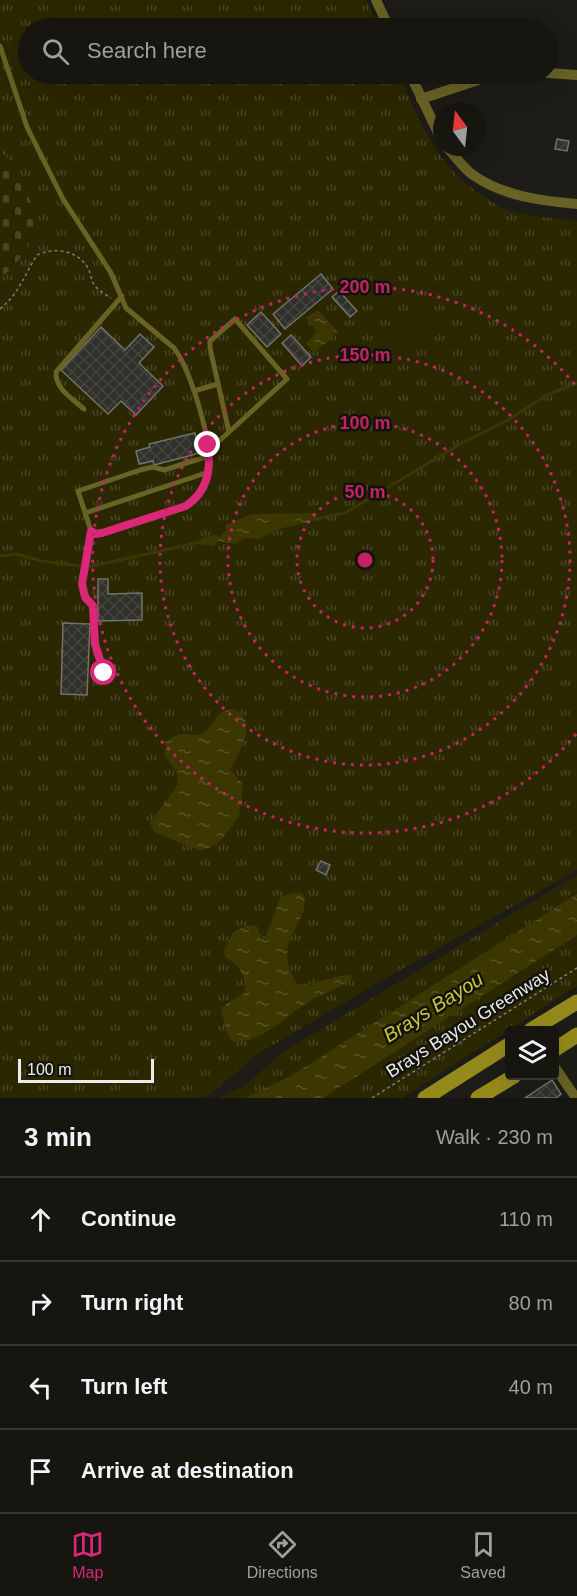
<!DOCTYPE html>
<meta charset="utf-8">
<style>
:root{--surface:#161510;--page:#1f1e19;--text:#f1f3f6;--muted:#9e9f9f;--line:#353430;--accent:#db2777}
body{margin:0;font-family:Arial,sans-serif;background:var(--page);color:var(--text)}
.controls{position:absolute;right:18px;bottom:18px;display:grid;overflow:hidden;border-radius:6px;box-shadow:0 6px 24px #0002}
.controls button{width:54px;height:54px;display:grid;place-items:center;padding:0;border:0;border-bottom:2px solid var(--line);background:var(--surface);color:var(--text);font:30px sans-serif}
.compass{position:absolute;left:433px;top:102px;width:54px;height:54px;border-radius:50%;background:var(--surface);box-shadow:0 6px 24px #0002;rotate:345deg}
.scale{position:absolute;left:18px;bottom:15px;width:136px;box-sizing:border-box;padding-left:6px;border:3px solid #ecece8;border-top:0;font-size:16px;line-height:21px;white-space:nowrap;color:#ecece8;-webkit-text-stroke:4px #13130e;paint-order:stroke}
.stop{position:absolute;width:18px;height:18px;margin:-14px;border:4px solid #db2777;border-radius:50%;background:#fff}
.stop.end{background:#db2777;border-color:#fff;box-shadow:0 2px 6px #0008}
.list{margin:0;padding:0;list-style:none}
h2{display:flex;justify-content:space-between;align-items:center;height:78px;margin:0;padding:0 24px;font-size:26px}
h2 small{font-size:20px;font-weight:400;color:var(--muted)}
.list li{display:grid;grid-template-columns:39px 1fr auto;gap:18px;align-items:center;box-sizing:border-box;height:84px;padding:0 24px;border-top:2px solid var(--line)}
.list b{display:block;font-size:22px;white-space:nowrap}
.list em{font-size:20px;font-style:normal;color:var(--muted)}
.icon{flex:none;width:33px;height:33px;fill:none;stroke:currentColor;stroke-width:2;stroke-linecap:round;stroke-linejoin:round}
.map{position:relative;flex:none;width:577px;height:1098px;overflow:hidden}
.search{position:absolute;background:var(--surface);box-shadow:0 6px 24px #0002;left:18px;right:18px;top:18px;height:66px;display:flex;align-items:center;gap:15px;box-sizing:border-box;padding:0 21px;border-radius:33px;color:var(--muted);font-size:22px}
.sheet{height:414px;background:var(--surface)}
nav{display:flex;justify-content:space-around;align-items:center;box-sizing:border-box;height:84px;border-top:2px solid var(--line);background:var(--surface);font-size:16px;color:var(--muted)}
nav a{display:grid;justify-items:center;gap:3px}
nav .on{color:var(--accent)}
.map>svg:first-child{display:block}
.grass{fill:url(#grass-tufts)}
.cemetery{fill:url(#cemetery-stones)}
.pitch{fill:#2b2700}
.water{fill:url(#water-ripples)}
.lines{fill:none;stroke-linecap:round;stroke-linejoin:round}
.stream{stroke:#3c3700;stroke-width:3}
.building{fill:url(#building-cross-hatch);stroke:#72726b;stroke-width:1.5}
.path{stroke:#7f7e79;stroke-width:1.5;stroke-dasharray:3 3;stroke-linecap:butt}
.service{stroke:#686225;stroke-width:5}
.minor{stroke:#686225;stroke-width:10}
.secondary{stroke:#948a1b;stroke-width:15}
.route{stroke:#db2777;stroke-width:8}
.ring{fill:none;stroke:#c42362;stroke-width:3;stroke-dasharray:3 6}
.labels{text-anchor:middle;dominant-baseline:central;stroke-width:5;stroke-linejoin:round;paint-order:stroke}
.street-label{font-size:18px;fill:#ecece8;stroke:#13130e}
.water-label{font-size:20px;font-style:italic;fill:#d0c43b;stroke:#13130e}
.centre{fill:#c42362;stroke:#13130e;stroke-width:3}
.ring-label{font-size:18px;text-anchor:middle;font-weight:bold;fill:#c42362;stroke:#13130e;stroke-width:5;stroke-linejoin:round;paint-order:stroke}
</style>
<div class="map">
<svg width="577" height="1098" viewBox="0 0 577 1098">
<defs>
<pattern id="grass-tufts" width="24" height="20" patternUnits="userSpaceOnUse" patternTransform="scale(1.5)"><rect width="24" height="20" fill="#2b2700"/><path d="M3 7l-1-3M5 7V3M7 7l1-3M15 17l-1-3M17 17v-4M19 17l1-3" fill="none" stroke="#4a4625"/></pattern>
<pattern id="cemetery-stones" width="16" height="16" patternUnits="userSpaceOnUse" patternTransform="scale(1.5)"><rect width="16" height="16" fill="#2b2700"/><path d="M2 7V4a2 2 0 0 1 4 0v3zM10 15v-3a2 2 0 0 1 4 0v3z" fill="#4a4625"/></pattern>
<pattern id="water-ripples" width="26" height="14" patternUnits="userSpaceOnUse" patternTransform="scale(1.5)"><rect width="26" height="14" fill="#3c3700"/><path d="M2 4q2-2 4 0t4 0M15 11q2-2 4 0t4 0" fill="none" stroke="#585425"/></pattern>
<pattern id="building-cross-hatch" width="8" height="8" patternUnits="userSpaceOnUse" patternTransform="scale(1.5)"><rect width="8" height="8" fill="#31312b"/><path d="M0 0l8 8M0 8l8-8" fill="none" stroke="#454540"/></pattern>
</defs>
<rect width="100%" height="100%" fill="#1d1c16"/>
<g class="grass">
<path d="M0,0H366L379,28H28V74H399C421,124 438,170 488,199C493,202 498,207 504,209C526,217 554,218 577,221V870L384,979L256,1055L211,1094L199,1098H0V280L26,252L0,143Z"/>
<polygon points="577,875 577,986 402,1098 218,1098 246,1085 281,1053"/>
</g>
<polygon class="cemetery" points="0,143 39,217 26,252 0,280"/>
<g class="pitch">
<polygon points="420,307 437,335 424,342 407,314"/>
<polygon points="403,317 420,345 407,353 390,325"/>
</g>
<g class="water">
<polygon points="318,310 338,332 314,353 306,344 317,331 306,318"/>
<polygon points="317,513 318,520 278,529 259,539 245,538 236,544 218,541 213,546 200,544 200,540 204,538 204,533 207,537 214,534 219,537 226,530 225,525 252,514"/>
<path d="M234,709C259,721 240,753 230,769L243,784L239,816L222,839L212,847L202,850L186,846L155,832L150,824C156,810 178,792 178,779C178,771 169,761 164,754L167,741C172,737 178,734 185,734C192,734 198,737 204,732C218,722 213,711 234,709Z"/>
<path d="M300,892L304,895C311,924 269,939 297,984C316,986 332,975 351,975L352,979C339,988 324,993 310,1001C286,1015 261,1045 232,1041L227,1033L221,1010C227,1001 237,999 245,992C247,977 239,964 225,957L224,951L233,932L248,925L257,926L259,930L258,935L261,939L266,936L281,896Z"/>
<polygon points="577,894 577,935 323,1098 245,1098 289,1077"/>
</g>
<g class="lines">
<g class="stream">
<polyline points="317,519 347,512 460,444 510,419 545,396 577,383"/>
<polyline points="0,556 16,554 42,561 88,567 201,542"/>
</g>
</g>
<g class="building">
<polygon points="557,139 569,141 567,151 555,149"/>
<polygon points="321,274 333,289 285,329 273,314"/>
<polygon points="339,291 357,311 350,317 332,297"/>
<polygon points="261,312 281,334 267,347 247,325"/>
<polygon points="101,327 125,350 140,334 154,347 139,363 163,386 136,415 121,401 108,414 61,370"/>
<polygon points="291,335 311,357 302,366 282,343"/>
<polygon points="195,433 200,453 154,465 153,461 139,464 136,451 150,447 149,444"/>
<polygon points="98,579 108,579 108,594 142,593 142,620 98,621"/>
<polygon points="63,623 90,624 87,695 61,694"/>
<polygon points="321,861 330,865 326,875 316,870"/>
<polygon points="552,1080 561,1094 556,1098 525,1098"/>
</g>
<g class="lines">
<g class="path">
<path d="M0,309C21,291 23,277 37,255C55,247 77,250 88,268C91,274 91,281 95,286C99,291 106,295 111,298"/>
<polyline points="372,1098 577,968"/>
</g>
<g class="service">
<path d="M0,46L27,127L63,199L111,273L126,308L174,348C190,367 214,447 209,473C207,487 198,498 186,506L102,533L95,534L91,531L78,491L140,470L153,467L164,470L209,456"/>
<polygon points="235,319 287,379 229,432 210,348 210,341"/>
<polyline points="194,391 218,384"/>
<path d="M84,409C72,398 55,389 56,372L122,296"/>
<polyline points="208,445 219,441 229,432"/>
<polyline points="85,513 209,472"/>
<polyline points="91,531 82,584 85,597 93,606 95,644 104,673"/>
</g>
<g class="minor">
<polyline points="376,0 389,28"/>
<polyline points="548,73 577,75"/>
<polyline points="410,74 442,141"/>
<polyline points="421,99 481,79 511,74"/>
<path d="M447,147C455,156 463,168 473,175C503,196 541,201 577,204"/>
<polyline points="554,1066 576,1098"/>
</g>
<g class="secondary">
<polyline points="531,1030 577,1002"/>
<polyline points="554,1050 577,1035"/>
<polyline points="425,1098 510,1044"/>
<polyline points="478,1098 514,1076"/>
</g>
</g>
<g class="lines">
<path class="route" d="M104,673L95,644L93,606L85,597L82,584L91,531L95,534L102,533L186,506C208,491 211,470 208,445"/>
</g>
<g class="ring">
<circle cx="365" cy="560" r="68"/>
<circle cx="365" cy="560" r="137"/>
<circle cx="365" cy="560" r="205"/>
<path d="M576 734A273 273 0 1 1 576 386"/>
</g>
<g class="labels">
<g class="street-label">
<text transform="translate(468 1023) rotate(-32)">Brays Bayou Greenway</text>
</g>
<g class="water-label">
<text transform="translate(433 1007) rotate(-32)">Brays Bayou</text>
</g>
</g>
<circle cx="365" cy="560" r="9" class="centre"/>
<g class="ring-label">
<text x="365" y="293">200 m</text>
<text x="365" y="361">150 m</text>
<text x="365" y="429">100 m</text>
<text x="365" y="498">50 m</text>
</g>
</svg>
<div class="controls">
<button><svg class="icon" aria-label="layers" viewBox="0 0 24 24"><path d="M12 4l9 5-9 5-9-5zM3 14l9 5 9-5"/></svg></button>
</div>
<svg class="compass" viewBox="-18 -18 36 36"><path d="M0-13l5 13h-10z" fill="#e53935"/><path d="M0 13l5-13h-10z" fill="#9e9f9f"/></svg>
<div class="scale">100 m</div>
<div class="stop" style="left:104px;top:673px"></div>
<div class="stop end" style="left:208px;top:445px"></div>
<div class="search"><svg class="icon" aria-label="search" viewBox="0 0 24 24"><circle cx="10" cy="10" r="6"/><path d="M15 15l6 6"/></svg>Search here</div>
</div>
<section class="sheet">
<h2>3 min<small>Walk · 230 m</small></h2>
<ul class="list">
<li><svg class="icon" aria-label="ahead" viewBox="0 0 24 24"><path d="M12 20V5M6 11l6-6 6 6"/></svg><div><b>Continue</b></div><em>110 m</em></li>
<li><svg class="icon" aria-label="right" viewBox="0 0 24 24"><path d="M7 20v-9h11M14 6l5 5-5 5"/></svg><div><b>Turn right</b></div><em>80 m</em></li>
<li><svg class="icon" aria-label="left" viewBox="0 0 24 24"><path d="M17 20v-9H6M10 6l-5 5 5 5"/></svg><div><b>Turn left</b></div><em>40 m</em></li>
<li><svg class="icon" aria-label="arrive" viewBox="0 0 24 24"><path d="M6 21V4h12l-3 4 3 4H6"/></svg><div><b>Arrive at destination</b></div></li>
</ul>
</section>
<nav>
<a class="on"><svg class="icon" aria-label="map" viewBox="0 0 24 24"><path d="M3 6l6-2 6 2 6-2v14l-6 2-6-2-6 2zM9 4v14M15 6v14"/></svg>Map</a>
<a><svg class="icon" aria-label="directions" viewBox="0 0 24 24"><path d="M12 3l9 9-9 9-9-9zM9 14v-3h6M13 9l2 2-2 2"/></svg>Directions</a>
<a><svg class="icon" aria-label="saved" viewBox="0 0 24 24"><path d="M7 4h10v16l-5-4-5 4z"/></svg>Saved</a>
</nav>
